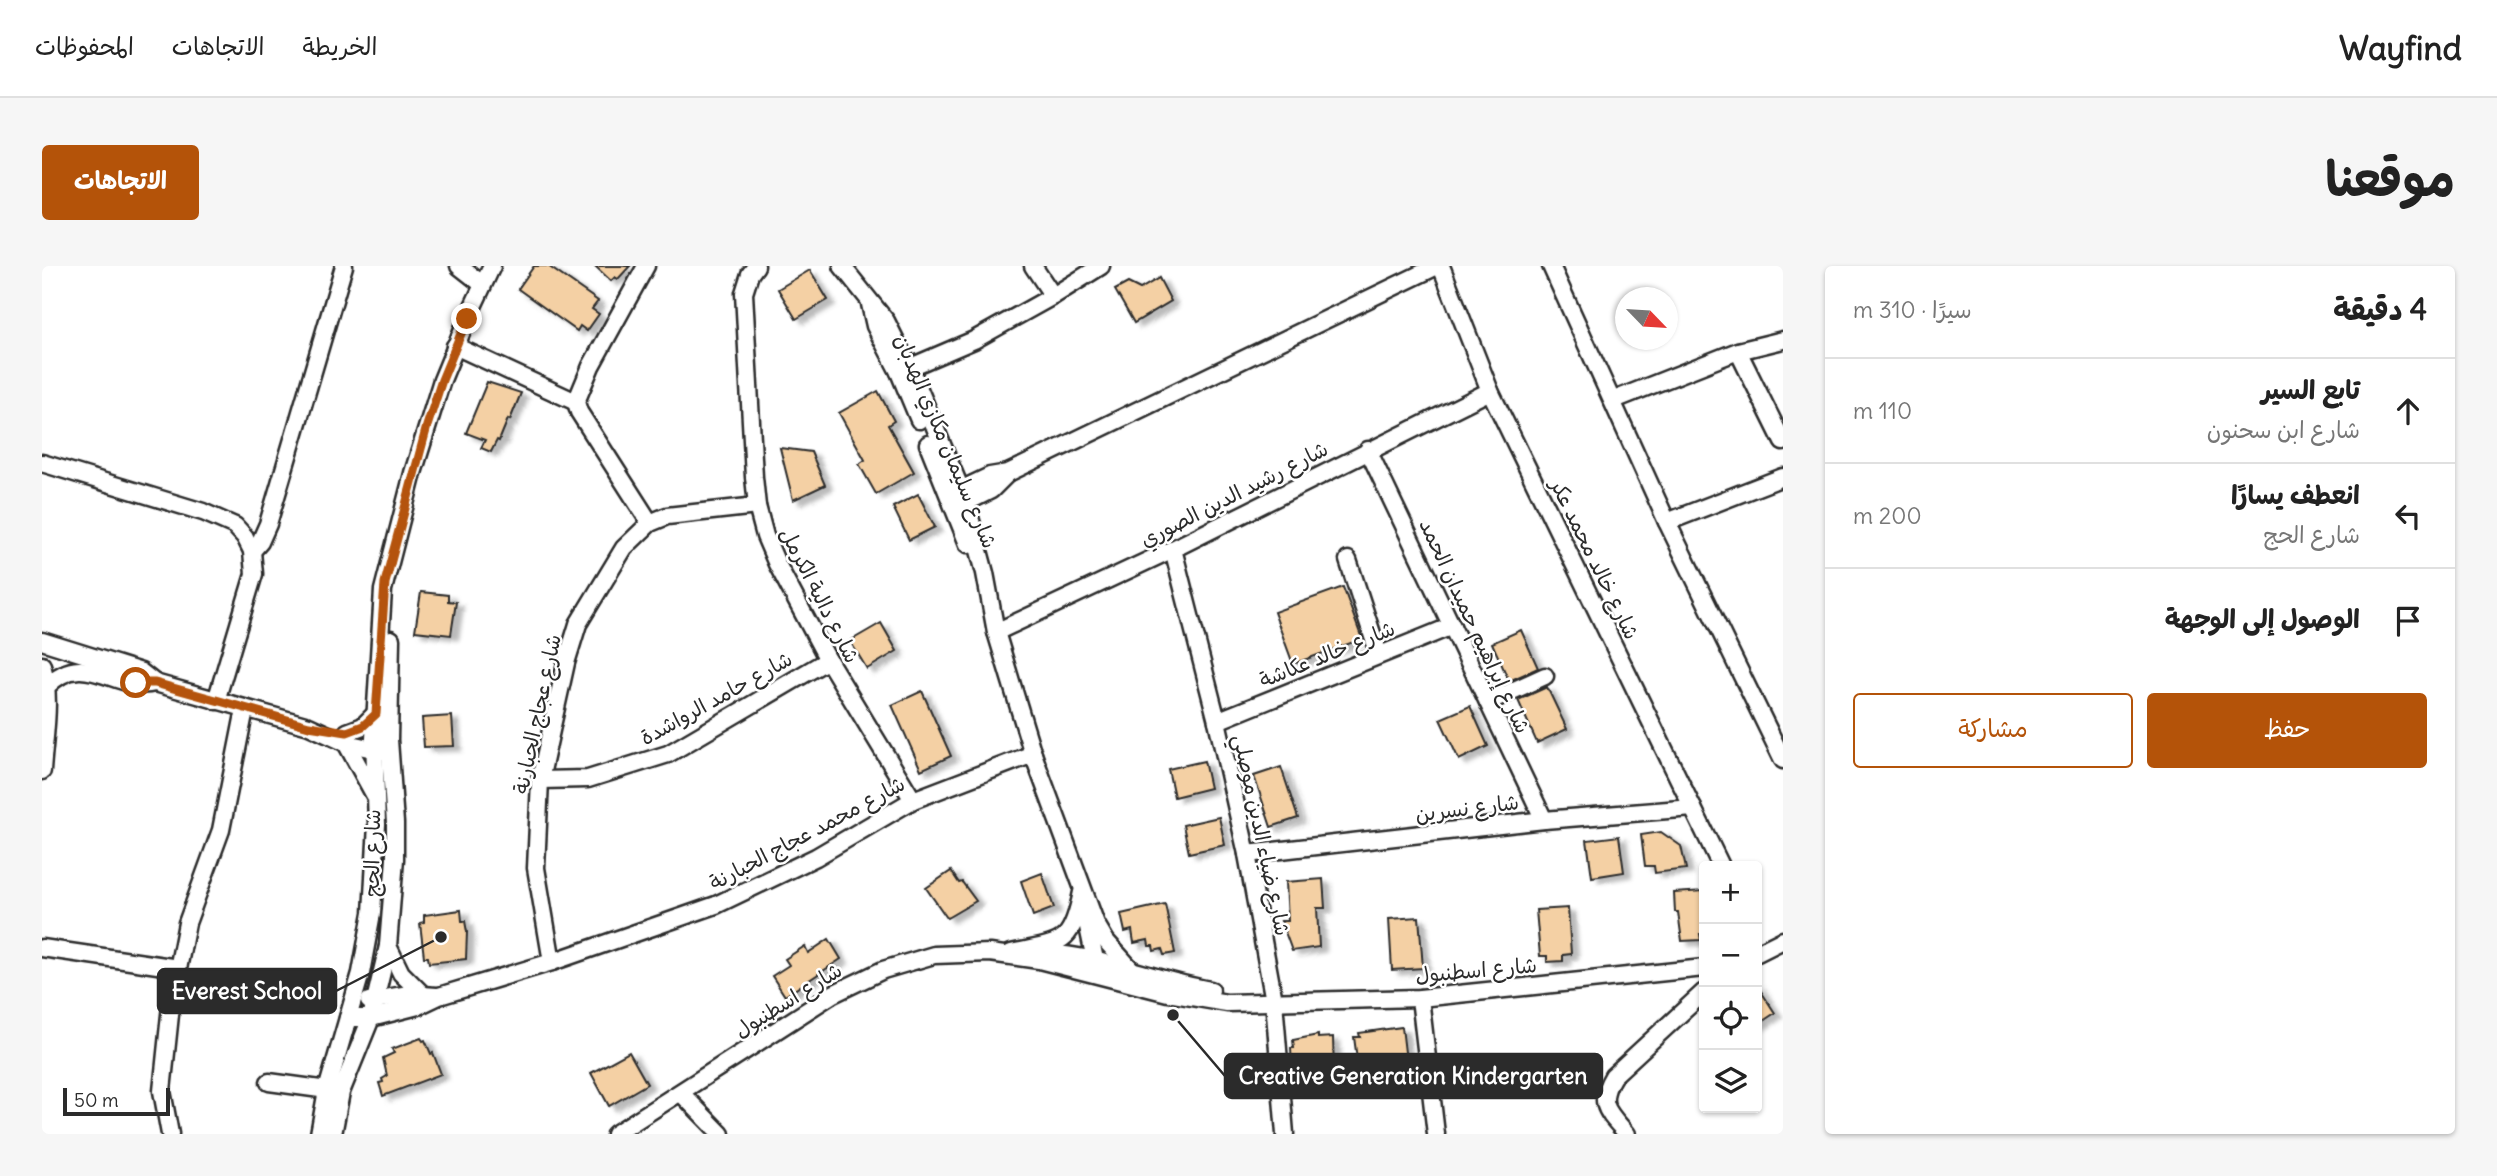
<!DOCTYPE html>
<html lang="ar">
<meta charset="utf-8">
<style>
:root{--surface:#fff;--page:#f6f6f6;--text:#222;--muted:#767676;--line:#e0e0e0;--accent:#b45309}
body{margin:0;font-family:Delius,"Playpen Sans Arabic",sans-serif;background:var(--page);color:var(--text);direction:rtl}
.controls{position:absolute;right:21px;bottom:21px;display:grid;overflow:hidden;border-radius:7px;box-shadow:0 2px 5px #0004}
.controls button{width:63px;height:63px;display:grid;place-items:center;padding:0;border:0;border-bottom:2px solid var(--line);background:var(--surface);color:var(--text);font:35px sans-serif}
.compass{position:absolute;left:1573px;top:21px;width:63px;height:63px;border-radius:50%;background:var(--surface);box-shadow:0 2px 5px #0004;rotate:115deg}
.scale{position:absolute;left:21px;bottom:18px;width:107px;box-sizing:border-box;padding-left:7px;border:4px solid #2b2b2b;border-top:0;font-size:19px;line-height:24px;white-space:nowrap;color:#2b2b2b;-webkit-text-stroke:5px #fff;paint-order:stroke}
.stop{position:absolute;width:21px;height:21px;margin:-16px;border:5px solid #b45309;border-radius:50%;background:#fff}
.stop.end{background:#b45309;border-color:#fff;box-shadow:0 2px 7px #0008}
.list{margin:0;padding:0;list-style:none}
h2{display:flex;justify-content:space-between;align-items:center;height:91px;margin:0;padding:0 28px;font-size:30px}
h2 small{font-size:23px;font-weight:400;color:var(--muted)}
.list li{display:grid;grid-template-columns:46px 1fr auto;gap:21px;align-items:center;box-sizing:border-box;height:105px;padding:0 28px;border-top:2px solid var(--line)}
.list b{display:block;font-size:26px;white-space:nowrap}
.list p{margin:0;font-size:23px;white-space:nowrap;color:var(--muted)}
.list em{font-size:23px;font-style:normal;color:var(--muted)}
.actions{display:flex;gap:14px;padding:21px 28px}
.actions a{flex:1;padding:16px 0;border:2px solid var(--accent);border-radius:7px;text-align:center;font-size:24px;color:var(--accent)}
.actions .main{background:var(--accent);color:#fff}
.icon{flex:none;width:38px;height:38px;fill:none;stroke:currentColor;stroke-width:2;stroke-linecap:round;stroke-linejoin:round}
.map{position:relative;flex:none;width:1741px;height:868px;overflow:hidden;direction:ltr;border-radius:7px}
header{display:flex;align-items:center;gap:42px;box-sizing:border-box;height:98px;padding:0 35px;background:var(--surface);border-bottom:2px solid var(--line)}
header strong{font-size:33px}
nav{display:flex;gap:38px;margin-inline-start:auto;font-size:24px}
.intro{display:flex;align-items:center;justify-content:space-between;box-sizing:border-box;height:168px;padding:0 42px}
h1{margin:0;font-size:49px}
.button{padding:18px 32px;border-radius:7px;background:var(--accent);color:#fff;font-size:24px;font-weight:700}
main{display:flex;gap:42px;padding:0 42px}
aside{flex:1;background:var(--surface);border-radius:7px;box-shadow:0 2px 5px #0004}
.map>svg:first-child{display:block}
.building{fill:#f4d0a4;stroke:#2b2b2b;stroke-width:2;filter:url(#shadow)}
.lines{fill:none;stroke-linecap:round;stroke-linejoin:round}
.minor-casing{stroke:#2b2b2b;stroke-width:21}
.minor{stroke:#fff;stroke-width:16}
.route{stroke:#b45309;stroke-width:9}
.labels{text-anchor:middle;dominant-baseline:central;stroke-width:5;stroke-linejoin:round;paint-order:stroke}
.street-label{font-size:21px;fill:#2b2b2b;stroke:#fff}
.leader{fill:none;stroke:#2b2b2b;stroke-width:2.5}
.callout-dot{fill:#2b2b2b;stroke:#fff;stroke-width:2.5}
.callout{fill:#2b2b2b;stroke:#2b2b2b;stroke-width:2.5}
.callout-label{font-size:23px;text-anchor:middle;font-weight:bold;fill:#fff}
</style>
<header>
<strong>Wayfind</strong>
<nav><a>الخريطة</a><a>الاتجاهات</a><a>المحفوظات</a></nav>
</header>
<div class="intro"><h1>موقعنا</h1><a class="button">الاتجاهات</a></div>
<main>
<aside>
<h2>4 دقيقة<small>سيرًا · 310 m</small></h2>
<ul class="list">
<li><svg class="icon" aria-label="ahead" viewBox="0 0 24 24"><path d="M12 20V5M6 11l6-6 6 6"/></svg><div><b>تابع السير</b><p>شارع ابن سحنون</p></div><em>110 m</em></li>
<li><svg class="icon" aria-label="left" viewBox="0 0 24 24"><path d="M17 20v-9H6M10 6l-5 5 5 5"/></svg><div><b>انعطف يسارًا</b><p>شارع الحج</p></div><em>200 m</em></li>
<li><svg class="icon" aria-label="arrive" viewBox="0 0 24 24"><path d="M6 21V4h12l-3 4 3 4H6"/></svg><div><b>الوصول إلى الوجهة</b></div></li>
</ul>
<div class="actions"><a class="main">حفظ</a><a>مشاركة</a></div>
</aside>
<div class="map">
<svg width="1741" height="868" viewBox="0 0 1741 868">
<defs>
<filter id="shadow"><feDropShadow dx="7" dy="4.5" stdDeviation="2" flood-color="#0004"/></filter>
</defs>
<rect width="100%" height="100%" fill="#fff"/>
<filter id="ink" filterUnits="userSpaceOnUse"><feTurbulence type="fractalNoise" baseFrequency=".0143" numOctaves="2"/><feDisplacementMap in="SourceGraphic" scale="14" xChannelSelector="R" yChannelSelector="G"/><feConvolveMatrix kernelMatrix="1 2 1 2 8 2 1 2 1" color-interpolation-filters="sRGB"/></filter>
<g filter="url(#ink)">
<g class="building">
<polygon points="492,0 506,0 556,35 550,43 557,48 545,65 538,60 535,65 476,23"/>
<polygon points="553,0 588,0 576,13 573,11 569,15"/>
<polygon points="768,4 786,34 754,53 736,23"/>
<polygon points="1117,12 1129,35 1092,57 1073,24 1086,17 1098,23"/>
<polygon points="445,116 479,127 468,154 466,153 457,175 455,174 449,186 439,182 443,174 424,167"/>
<polygon points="836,125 852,155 846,159 872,206 834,228 817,198 823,194 797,147"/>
<polygon points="738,182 769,186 783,219 751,234"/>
<polygon points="876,228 893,261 867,274 851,241"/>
<polygon points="1301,321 1320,373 1251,398 1232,346"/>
<polygon points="379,326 406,329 406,335 414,336 409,369 373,365"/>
<polygon points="839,357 855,385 825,403 808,375"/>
<polygon points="1479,364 1496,402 1467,415 1450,377"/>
<polygon points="1505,421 1525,463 1495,477 1476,434"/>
<polygon points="880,425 909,490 879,504 850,439"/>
<polygon points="1428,440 1446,480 1417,494 1398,453"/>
<polygon points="410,450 412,480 382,481 380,452"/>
<polygon points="1162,495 1168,522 1132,531 1126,503"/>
<polygon points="1239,501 1256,552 1229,561 1212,510"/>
<polygon points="1177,551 1183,579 1147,587 1141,559"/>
<polygon points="1619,566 1639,580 1644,603 1613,607 1612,600 1603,600 1599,569"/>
<polygon points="1577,570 1582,606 1550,611 1545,574"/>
<polygon points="909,605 917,617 920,616 934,635 905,652 884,622"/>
<polygon points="1000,607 1012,642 991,650 979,615"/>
<polygon points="1281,613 1283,642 1275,642 1277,681 1250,685 1239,655 1246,655 1244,616"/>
<polygon points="1662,625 1662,668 1658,668 1659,674 1640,675 1636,646 1633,646 1632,627"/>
<polygon points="1123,638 1133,687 1122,689 1120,683 1112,685 1111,680 1107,680 1106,674 1092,677 1090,664 1083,666 1079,648"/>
<polygon points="1526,642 1529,688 1521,689 1521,695 1505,696 1505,690 1498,690 1494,644"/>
<polygon points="419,644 420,655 423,655 425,666 424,693 387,697 386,691 382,691 378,657 382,656 382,649"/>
<polygon points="1377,651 1381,702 1350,704 1347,653"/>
<polygon points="787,673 799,693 743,730 730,710 747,699 743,693 763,680 766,687"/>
<polygon points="1715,719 1733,747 1715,759"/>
<polygon points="1360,761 1364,795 1316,801 1312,771 1318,771 1317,767"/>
<polygon points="1276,769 1276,772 1291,771 1292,805 1256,807 1255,803 1250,803 1249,782 1252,782 1251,774"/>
<polygon points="379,772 381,775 383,774 389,788 391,787 399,808 341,830 337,817 341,816 340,813 345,810 341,792 352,787 350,783"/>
<polygon points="587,786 605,818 567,840 549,807"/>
</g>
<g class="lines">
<defs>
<g id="minor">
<polyline points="417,0 440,18"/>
<polyline points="604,0 549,100 534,136 537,146 608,257"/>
<polyline points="714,0 708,8 702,27 712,211 715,240 723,270 735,298 786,394 871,534"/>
<polyline points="800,0 844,55 872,111 924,236 943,307 954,366 991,488 1054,658 1064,675 1089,703"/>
<polyline points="991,0 1011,30"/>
<polyline points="1399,0 1448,125 1679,600"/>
<polyline points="1509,0 1625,256 1741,494"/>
<polyline points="828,38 833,60 857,106 877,154"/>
<polyline points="413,80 534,136"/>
<polyline points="1696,85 1741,176"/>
<polyline points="857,106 932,74 1011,30 1059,0"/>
<polyline points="1572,134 1696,85 1741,74"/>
<polyline points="886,178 926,278"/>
<polyline points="1326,184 1502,554"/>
<polyline points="0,197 161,246 193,260 203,271 210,285 212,308 174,435"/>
<polyline points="908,229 948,210 966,207 1395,0"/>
<polyline points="915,241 949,224 966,207"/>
<polyline points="1625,256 1741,211"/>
<polyline points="1131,283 1175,455 1205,588 1232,735 1243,868"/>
<polyline points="210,285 218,276 226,258 302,0"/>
<polyline points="1306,294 1337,389"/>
<polyline points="954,366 1131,283 1448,125"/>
<polyline points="0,375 99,406 113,417"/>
<path d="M0,399C10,432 2,471 0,505"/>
<path d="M4,421C43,380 73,427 113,417L267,460L304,477L340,485"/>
<polyline points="1446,436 1503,410"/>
<polyline points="1175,455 1410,360"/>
<polyline points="305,466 321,460 333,448"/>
<polyline points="304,477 333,530"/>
<polyline points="498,514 546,513 626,488 786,394"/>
<polyline points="1205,588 1502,554 1651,542"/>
<polyline points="1043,646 1053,694 1058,701"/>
<polyline points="346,680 359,707 380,728"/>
<polyline points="0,682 136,702"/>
<path d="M969,687C1020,676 1029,681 1040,626"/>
<path d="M1003,687C1061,690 1113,715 1169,724"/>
<polyline points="1715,687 1741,674"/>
<polyline points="510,696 494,602 498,514 524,397 536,358 582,282 608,257 625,250 715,240"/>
<polyline points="1378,732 1394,868"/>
<polyline points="327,735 367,728 394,730"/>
<polyline points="306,752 329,752 376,740 397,730 510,696 674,639 774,591 871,534 991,488"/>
<polyline points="227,816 293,825"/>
<polyline points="639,827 679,868"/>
<polyline points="128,868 120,825 129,739 145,657 179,564 203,443"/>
<polyline points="277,868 285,824 319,707 330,647 335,558 332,473 341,324 371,207 400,114 425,53 450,0"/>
<polyline points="291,868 299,826 329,752 346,680 353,593 353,557 347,474 349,373"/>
<polyline points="573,868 791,728 841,704 892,689 948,687 997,694 1126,727 1185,737 1378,732 1662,702"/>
<path d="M1585,868C1566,846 1554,838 1571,810L1662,726"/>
</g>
</defs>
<use href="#minor" class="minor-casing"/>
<use href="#minor" class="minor"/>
</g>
</g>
<g class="lines" filter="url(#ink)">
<polyline class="route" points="94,417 113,417 267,460 305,466 321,460 334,448 343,317 385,160 400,114 425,53"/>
</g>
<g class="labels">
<g class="street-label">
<text transform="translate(904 175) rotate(67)">شارع سليمان مكازي الهدبان</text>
<text transform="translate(1192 228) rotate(-27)">شارع رشيد الدين الصوري</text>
<text transform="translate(1553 293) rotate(64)">شارع خالد محمد عكر</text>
<text transform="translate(778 329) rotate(63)">شارع دالية الكرمل</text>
<text transform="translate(1433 360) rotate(65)">شارع إبراهيم حميدان الحمد</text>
<text transform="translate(1285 388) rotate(-22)">شارع خالد عكاشة</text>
<text transform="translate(674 432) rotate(-29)">شارع حامد الرواشدة</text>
<text transform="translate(495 448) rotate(-78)">شارع عجاج الحبارنة</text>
<text transform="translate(1425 542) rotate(-7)">شارع نسرين</text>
<text transform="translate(765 567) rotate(-28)">شارع محمد عجاج الحبارنة</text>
<text transform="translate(1220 569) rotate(78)">شارع ضياء الدين موصلي</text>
<text transform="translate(330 587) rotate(-89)">شارع الحج</text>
<text transform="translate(1434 704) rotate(-5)">شارع اسطنبول</text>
<text transform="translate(746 734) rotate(-32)">شارع اسطنبول</text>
</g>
</g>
<path class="leader" d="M399 671L294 725M1131 749L1183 810"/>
<g class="callout-dot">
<circle cx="399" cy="671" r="7"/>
<circle cx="1131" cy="749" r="7"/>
</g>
<g class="callout">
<rect x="116" y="703" width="178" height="44" rx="7"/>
<rect x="1183" y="788" width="377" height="44" rx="7"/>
</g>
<g class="callout-label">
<text x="205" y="733">Everest School</text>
<text x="1371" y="818">Creative Generation Kindergarten</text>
</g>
</svg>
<div class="controls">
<button>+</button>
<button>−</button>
<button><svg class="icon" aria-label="locate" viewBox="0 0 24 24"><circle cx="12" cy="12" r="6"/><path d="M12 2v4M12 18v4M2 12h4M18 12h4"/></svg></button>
<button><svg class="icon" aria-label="layers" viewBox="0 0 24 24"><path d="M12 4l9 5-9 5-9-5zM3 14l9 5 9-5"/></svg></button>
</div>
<svg class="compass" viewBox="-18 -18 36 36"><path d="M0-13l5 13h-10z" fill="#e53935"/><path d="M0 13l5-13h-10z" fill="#767676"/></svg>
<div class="scale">50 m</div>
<div class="stop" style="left:94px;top:417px"></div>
<div class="stop end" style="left:425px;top:53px"></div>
</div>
</main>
